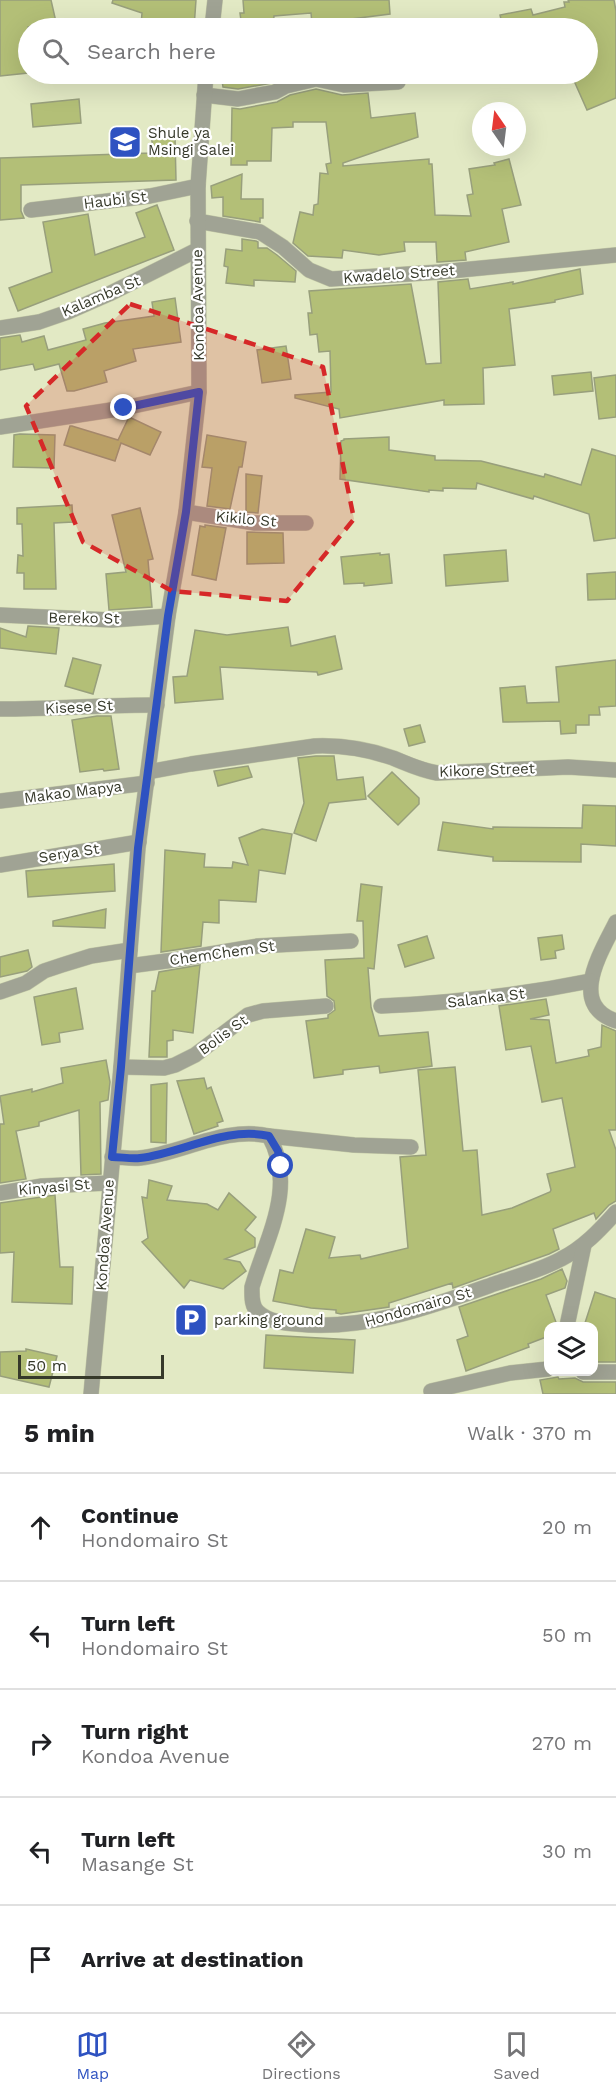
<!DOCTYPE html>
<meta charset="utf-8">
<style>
:root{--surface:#fff;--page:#f2f2f2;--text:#202124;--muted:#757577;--line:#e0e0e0;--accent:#2e52c1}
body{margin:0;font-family:"Work Sans",sans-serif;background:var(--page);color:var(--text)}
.controls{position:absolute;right:18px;bottom:18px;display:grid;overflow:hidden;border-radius:12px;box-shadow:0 6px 24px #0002}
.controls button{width:54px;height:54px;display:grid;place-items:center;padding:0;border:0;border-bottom:2px solid var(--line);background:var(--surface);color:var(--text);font:30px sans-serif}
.compass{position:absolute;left:472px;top:102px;width:54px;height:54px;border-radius:50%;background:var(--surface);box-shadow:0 6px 24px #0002;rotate:346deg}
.scale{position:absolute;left:18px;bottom:15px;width:146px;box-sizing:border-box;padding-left:6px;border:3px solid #36392a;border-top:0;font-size:16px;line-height:21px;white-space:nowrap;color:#36392a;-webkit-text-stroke:4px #fff;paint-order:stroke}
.stop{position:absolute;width:18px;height:18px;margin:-14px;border:4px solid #2e52c1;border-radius:50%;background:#fff}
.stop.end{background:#2e52c1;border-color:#fff;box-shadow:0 2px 6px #0008}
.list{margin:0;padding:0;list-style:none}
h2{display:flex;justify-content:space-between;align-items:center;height:78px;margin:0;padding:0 24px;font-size:26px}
h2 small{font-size:20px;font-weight:400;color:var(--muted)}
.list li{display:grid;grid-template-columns:39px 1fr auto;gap:18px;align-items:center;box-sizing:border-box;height:108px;padding:0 24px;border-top:2px solid var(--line)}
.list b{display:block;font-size:22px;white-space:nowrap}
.list p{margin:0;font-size:20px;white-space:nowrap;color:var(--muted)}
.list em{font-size:20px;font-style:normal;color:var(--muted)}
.icon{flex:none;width:33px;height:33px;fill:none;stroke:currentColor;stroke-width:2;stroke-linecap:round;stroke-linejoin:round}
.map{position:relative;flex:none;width:616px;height:1394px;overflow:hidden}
.search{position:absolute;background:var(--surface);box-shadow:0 6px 24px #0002;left:18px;right:18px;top:18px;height:66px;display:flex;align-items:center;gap:15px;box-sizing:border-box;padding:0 21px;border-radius:33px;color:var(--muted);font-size:22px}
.sheet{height:618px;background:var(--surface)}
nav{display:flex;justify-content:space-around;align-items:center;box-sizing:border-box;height:84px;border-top:2px solid var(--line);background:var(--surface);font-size:16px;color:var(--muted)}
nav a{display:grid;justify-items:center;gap:3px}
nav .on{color:var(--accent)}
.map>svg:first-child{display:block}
.building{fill:#b3bf77;stroke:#989f7c;stroke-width:1.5}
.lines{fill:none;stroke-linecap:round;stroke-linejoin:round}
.minor-casing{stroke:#c0c6a5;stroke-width:16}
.minor{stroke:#a0a394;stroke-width:15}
.route{stroke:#2e52c1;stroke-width:8}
.marked{fill:#d62828;fill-opacity:0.2;stroke:#d62828;stroke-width:4.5;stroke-dasharray:12 8;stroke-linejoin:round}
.labels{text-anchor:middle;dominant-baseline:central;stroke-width:4.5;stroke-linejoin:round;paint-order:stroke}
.poi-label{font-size:15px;fill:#36392a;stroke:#fff;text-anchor:start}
.street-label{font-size:15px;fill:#36392a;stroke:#fff}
</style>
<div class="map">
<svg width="616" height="1394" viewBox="0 0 616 1394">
<rect width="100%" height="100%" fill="#e2e9c4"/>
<g class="building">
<polygon points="0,0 51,0 56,22 28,27 28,73 0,76"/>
<polygon points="113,0 196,0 194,28 141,25 142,13 112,3"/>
<polygon points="243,0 389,0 390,14 312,24 311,13 274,16 273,28 242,28 240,13 244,13"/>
<polygon points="568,0 614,0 616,11 616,98 587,110 571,74 588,74 588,28 503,28 500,15 531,9 533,15 565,7 564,2 569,2"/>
<polygon points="221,74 284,74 284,76 272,83 238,89 223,87"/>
<polygon points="316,89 342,95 368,93 371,118 415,113 418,137 343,163 343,166 429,159 429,164 432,164 435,215 471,216 467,195 473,194 469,169 495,165 494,163 509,159 521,205 502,209 509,242 465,252 466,260 439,262 437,262 436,242 404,242 405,251 379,255 343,250 342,258 308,256 293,243 300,212 313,215 314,205 318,204 320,173 328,174 326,164 331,163 326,122 293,122 293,127 272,128 271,161 247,161 247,165 231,165 232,108 240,109 277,102 290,95"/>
<polygon points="79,99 81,123 33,127 31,104"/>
<polygon points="175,137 176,180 21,185 21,211 24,218 0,220 0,158 152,153 152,138"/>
<polygon points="242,174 241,199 263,199 263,218 260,218 260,222 223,216 223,197 212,198 211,186"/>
<polygon points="157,205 174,250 18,311 9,288 52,272 43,222 88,214 95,255 145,237 136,213"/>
<polygon points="242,239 256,241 258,242 258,248 267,248 277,255 296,271 295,282 254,280 254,286 226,283 228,267 224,266 226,249 242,251"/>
<polygon points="580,269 583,294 555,300 555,302 509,309 515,365 483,368 484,404 444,405 444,400 340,418 339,409 295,398 295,395 331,392 330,351 319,352 317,334 310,335 308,313 312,313 309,291 411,284 426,364 441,363 438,282 468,279 470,289 513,282 513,284"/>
<polygon points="175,298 181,342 133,349 136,361 104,371 107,382 74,391 67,391 59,364 35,370 33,364 0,370 0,338 20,335 22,342 44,336 48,350 86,340 83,329 105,323 154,316 152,302"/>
<polygon points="286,346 291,379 262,383 257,350"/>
<polygon points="591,372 593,391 554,395 552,376"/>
<polygon points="616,375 616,417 599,419 594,378"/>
<polygon points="129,417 161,432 150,455 121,443 115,461 64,445 70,426 72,426 118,440"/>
<polygon points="20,434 55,435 54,468 13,467 14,435"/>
<polygon points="207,435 246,442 242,467 239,467 230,509 207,506 212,468 202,467"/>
<polygon points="389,437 389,450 435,456 435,460 481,461 544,477 545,474 581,485 592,449 616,456 616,538 594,541 589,514 534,496 533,499 477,483 476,489 443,488 443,491 429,490 429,492 340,479 341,441 344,440 344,439"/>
<polygon points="246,474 262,476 258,513 246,512"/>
<polygon points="72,505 73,522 54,523 56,589 24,589 24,573 17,573 18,555 23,556 22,524 17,524 17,508"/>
<polygon points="140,508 153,559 148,560 152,607 109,610 106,574 126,572 112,515"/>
<polygon points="205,525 226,528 216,580 192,575 200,526 205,527"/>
<polygon points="247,532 283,533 284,563 247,564"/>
<polygon points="506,550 508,581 446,586 444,555"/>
<polygon points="380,553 380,555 389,554 392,583 364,586 364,583 344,584 341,557"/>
<polygon points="616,572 616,599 588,600 587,574"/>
<polygon points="28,626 59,628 56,654 0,648 0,628 26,637"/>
<polygon points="288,627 291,646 335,636 342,669 318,675 317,672 220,667 223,699 175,703 173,677 187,676 195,630 227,635"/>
<polygon points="73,658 101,665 93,694 65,686"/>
<polygon points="616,660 616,706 599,707 600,715 589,715 589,725 576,725 576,733 561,734 560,721 503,722 500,688 525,686 527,703 559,702 556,667"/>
<polygon points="97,716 111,716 119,769 104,771 103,769 80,772 72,720"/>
<polygon points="420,725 425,742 409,746 404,729"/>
<polygon points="316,756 334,756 337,780 363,777 366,799 329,803 316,841 294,833 304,803 298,758"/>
<polygon points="248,766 252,777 218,786 214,771"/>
<polygon points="392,772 419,798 419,804 398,825 368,796"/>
<polygon points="583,805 616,806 616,846 581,844 581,862 493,861 493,857 438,850 443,822 493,829 493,827 582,828"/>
<polygon points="262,829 292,834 285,874 259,870 256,902 219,900 219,923 203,922 201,946 161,952 165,850 205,854 204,867 232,868 233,862 248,865 239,838"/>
<polygon points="114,864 115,891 28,897 26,871"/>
<polygon points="361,884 382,887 374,969 368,968 371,1007 379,1036 428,1032 432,1066 380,1073 379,1066 343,1070 343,1074 314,1078 306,1021 328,1018 328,1015 335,1010 334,1001 327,996 325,960 364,958 363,921 357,921"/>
<polygon points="106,909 105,928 53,926 53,921"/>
<polygon points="562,935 564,949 555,951 556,958 541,960 538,938"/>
<polygon points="427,936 434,958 405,967 398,945"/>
<polygon points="28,950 32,967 27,971 0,977 0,957"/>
<polygon points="200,965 193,1033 173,1030 173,1040 167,1041 167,1057 149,1057 152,991 155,991 159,972"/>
<polygon points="76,988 83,1029 59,1033 60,1042 42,1045 34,997"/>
<polygon points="546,999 549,1015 530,1019 549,1020 556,1063 589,1056 588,1050 601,1047 602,1025 616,1031 616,1130 609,1130 616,1150 616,1201 609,1205 596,1219 594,1213 553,1229 559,1249 549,1254 453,1288 452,1283 389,1303 389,1307 341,1314 336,1313 336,1310 311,1308 273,1301 280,1270 293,1273 306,1229 335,1237 329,1258 360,1255 361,1259 408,1248 400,1157 426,1155 418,1070 455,1067 463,1151 477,1150 482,1215 512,1208 550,1192 551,1190 547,1174 575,1167 562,1098 542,1102 531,1046 506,1050 499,1006"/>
<polygon points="106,1060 110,1082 108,1100 100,1102 101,1174 81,1175 79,1110 39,1122 39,1126 16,1131 26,1179 0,1183 0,1124 4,1124 0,1096 32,1089 32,1092 63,1083 61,1068"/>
<polygon points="204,1078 207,1089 211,1087 223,1121 217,1123 218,1126 194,1134 177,1081"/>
<polygon points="167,1083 166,1143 151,1142 151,1085"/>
<polygon points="149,1180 172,1186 167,1200 207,1204 218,1210 229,1193 256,1217 245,1230 255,1238 255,1247 225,1259 240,1262 246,1271 223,1289 190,1280 184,1288 142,1242 148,1238 142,1197 147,1198"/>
<polygon points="55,1195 60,1267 73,1267 72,1304 12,1302 14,1252 0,1253 0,1203"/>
<polygon points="562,1269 567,1281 565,1288 546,1295 557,1325 549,1326 549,1336 528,1344 529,1347 466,1371 457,1340 468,1336 459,1307 541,1279"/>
<polygon points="595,1292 616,1299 616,1362 594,1362 594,1326 584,1326"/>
<polygon points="266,1335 355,1340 353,1373 264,1368"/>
<polygon points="26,1349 57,1356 49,1387 0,1376 0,1352 26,1351"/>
<polygon points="558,1377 559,1379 575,1378 583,1382 616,1382 616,1394 543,1394 540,1380"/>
</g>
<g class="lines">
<defs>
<g id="minor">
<polyline points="212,28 215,0"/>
<polyline points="204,95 238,99 275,92 286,86 316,79 344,85 398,82"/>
<polyline points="31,210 150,196 198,186"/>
<polyline points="197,221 260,232 283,247 309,270 331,279 440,272 616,255"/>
<polyline points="0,328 39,322 68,312 109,294 197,250"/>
<polyline points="0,427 124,408 199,392"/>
<polyline points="186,512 255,523 306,523"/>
<polyline points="0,615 112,620 168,616"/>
<path d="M0,709C53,709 105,705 157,705"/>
<path d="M148,772L191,764L315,746C342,745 367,749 393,758C408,764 420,770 437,773L568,767L616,770"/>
<polyline points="0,801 147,783"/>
<polyline points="0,865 139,842"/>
<path d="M616,922C602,951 567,1004 616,1021"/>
<polyline points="129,966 174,960 258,946 351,941"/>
<polyline points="0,992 26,983 44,971 62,965 91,956 130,950"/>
<path d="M381,1006C452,1003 521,995 590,981"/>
<polyline points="121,1067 164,1068 175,1065 195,1055 248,1015 263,1011 326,1006"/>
<polyline points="269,1136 354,1145 411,1147"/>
<path d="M112,1157C121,1157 131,1159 140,1158C183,1153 225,1126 269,1136C297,1187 267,1236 252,1287C252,1296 251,1306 258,1312C269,1322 283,1323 297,1324C367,1331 432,1306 497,1283C518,1276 541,1270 561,1259C583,1248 600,1230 616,1212"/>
<polyline points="0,1193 42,1186 109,1183"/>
<polyline points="567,1326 584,1245"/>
<polyline points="583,1372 616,1372"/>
<polyline points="431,1391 510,1373 548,1369"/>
<polyline points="91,1394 121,1067 138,848 168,616 186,512 199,392 198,186 206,74"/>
</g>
</defs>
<use href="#minor" class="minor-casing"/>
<use href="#minor" class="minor"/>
</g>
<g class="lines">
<path class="route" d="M124,408L199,392L186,512L168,616L138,848L121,1067L112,1157C121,1157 131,1159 140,1158C183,1153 225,1126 269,1136L278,1151L281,1166"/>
</g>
<path class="marked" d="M130,304L323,367L354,519L287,601L172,591L83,542L26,406Z"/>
<defs>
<symbol id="school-square" viewBox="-11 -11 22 22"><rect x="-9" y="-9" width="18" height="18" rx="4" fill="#2e52c1" stroke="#fff"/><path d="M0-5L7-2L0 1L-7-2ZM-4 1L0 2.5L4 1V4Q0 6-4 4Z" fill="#fff"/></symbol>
<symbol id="parking-square" viewBox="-11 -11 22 22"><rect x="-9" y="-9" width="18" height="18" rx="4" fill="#2e52c1" stroke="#fff"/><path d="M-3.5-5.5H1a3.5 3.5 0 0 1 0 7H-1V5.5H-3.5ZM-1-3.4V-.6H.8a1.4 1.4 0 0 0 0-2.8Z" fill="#fff"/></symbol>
</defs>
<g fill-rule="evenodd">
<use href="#school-square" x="106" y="123" width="38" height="38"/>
<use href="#parking-square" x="172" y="1301" width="38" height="38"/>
</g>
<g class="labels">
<g class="poi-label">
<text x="148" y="133">Shule ya<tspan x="148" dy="17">Msingi Salei</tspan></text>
<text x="214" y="1320">parking ground</text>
</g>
<g class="street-label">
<text transform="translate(115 200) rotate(-7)">Haubi St</text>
<text transform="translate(399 274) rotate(-4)">Kwadelo Street</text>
<text transform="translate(101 296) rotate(-23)">Kalamba St</text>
<text transform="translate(198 305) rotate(-91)">Kondoa Avenue</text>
<text transform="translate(246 519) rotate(5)">Kikilo St</text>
<text transform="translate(84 618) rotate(1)">Bereko St</text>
<text transform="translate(79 707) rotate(-3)">Kisese St</text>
<text transform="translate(487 770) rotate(-2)">Kikore Street</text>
<text transform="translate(73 792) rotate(-7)">Makao Mapya</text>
<text transform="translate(69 853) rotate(-9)">Serya St</text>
<text transform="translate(222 953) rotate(-8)">ChemChem St</text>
<text transform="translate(486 998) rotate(-7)">Salanka St</text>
<text transform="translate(223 1035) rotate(-36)">Bolis St</text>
<text transform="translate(54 1187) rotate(-5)">Kinyasi St</text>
<text transform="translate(105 1235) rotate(-86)">Kondoa Avenue</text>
<text transform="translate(418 1307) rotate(-16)">Hondomairo St</text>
</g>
</g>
</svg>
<div class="controls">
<button><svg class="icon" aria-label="layers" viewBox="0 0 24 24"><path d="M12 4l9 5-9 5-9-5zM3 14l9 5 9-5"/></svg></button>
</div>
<svg class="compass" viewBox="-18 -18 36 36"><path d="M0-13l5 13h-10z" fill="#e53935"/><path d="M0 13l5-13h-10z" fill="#757577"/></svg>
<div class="scale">50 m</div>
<div class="stop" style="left:281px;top:1166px"></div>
<div class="stop end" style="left:124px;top:408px"></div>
<div class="search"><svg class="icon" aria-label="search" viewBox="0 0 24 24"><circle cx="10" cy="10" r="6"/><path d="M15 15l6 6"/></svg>Search here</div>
</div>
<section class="sheet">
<h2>5 min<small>Walk · 370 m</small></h2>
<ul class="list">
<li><svg class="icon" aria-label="ahead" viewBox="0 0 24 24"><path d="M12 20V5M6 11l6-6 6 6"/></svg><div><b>Continue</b><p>Hondomairo St</p></div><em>20 m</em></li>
<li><svg class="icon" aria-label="left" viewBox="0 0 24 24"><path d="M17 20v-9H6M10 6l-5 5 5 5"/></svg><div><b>Turn left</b><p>Hondomairo St</p></div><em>50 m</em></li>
<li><svg class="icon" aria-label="right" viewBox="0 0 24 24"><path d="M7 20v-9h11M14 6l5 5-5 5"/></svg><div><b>Turn right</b><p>Kondoa Avenue</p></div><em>270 m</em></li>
<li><svg class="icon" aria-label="left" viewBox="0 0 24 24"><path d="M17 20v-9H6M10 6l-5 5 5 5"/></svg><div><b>Turn left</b><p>Masange St</p></div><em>30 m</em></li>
<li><svg class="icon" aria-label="arrive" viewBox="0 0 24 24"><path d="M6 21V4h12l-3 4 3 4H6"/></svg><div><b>Arrive at destination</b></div></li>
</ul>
</section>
<nav>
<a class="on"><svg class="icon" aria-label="map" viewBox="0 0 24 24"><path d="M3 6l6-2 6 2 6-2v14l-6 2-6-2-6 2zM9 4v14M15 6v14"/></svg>Map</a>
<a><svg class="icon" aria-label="directions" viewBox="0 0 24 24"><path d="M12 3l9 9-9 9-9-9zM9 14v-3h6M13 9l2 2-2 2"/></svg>Directions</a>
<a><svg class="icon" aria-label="saved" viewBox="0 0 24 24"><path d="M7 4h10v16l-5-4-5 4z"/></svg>Saved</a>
</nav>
